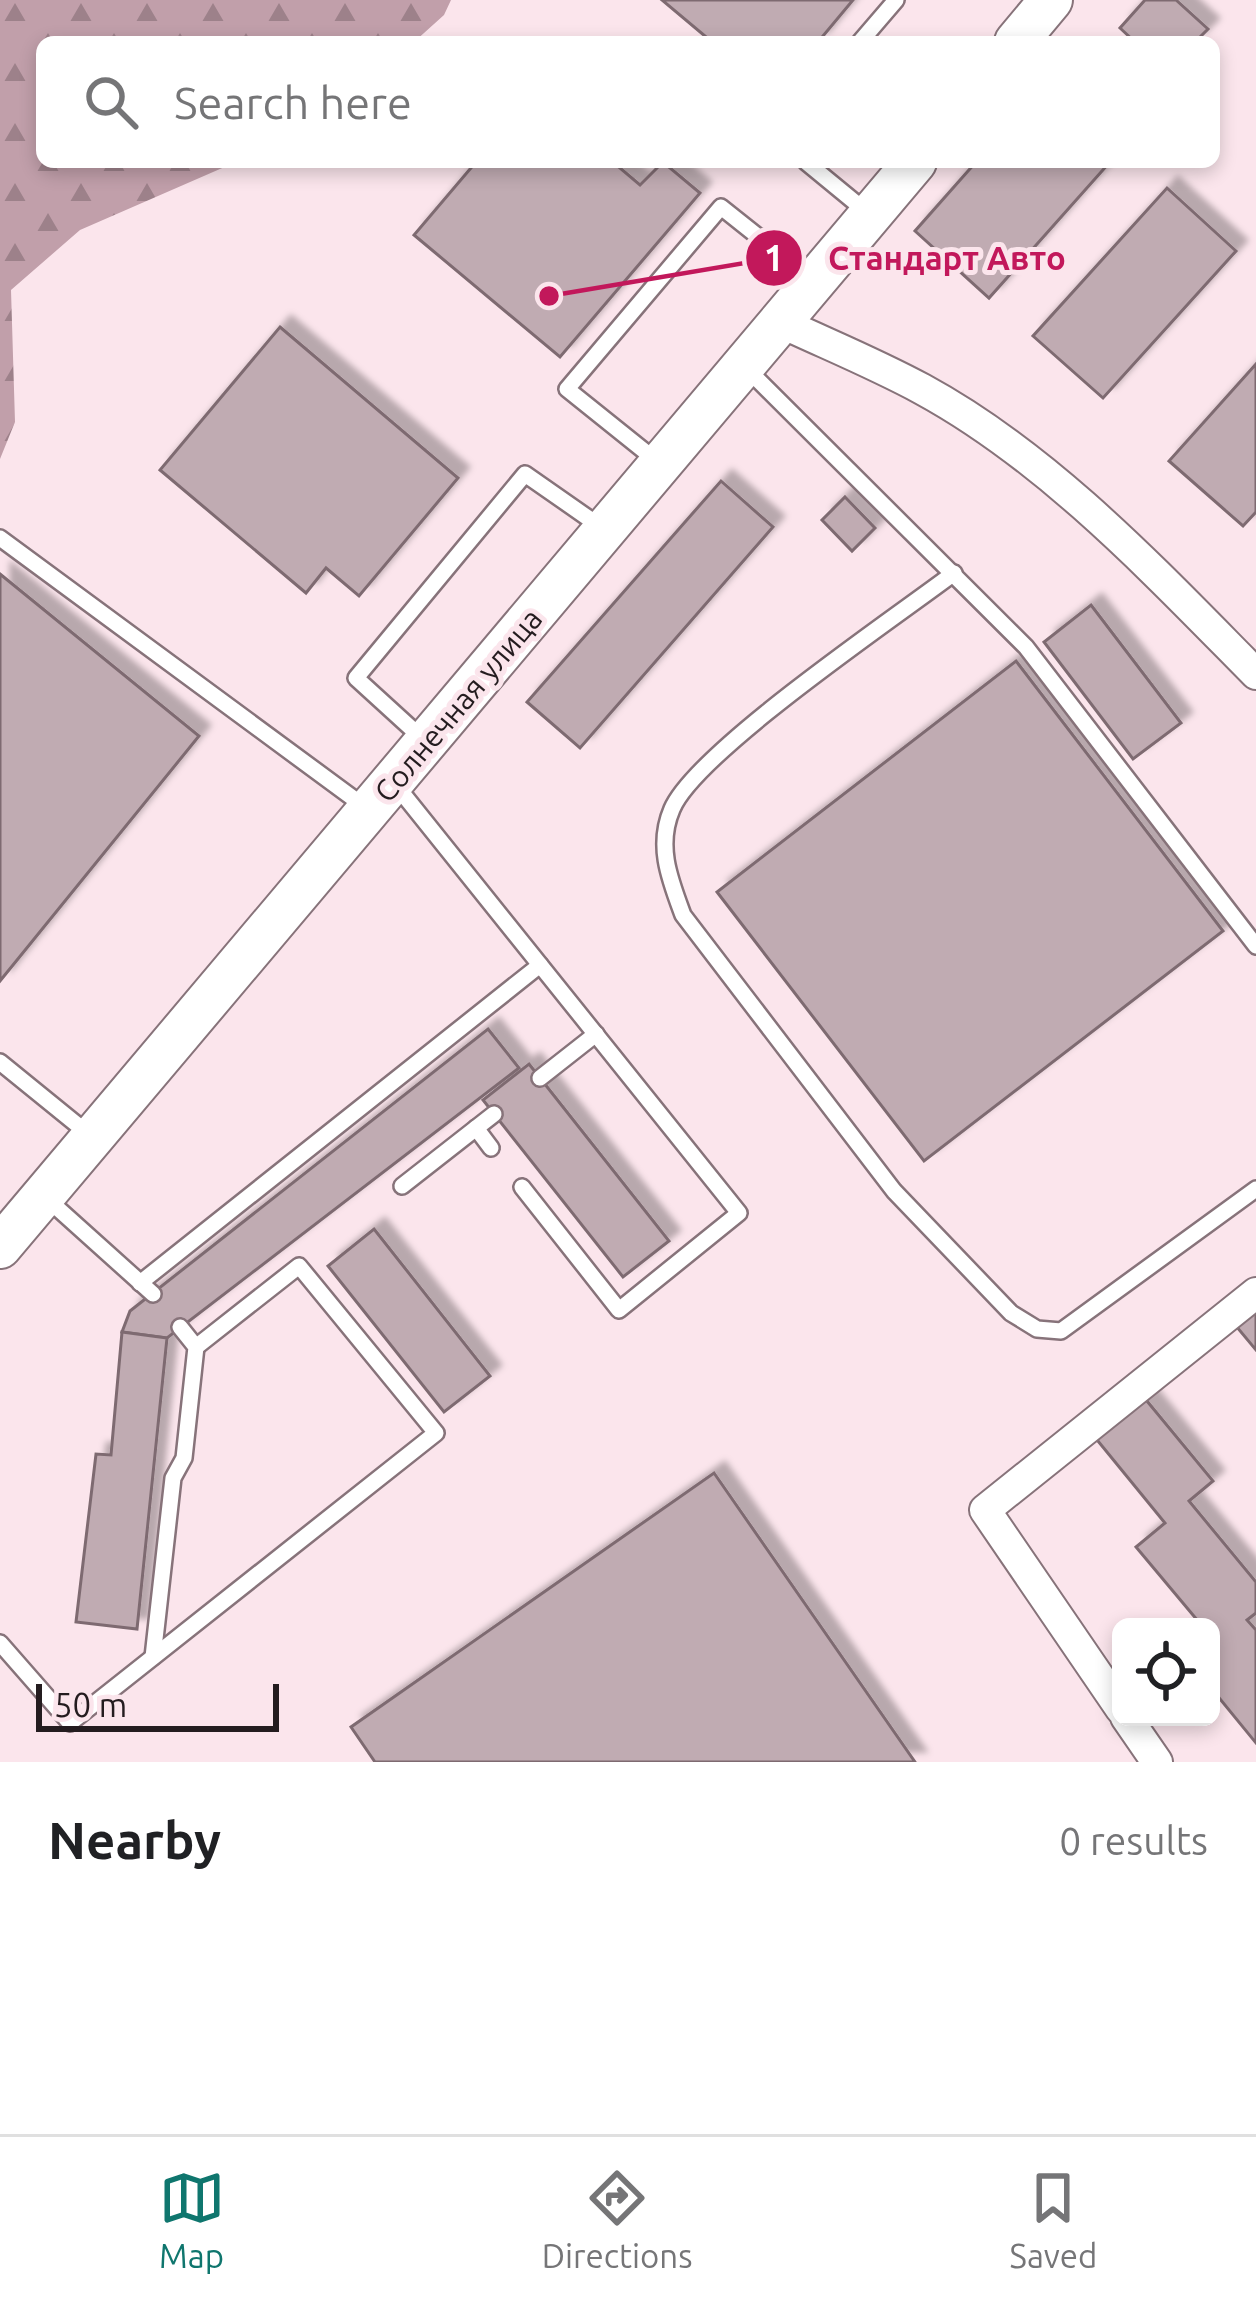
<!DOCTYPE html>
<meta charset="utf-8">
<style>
:root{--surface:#fff;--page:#f2f2f2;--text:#202124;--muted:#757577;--line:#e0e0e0;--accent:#0f766e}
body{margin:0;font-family:Ubuntu,sans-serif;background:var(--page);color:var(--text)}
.controls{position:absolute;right:36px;bottom:36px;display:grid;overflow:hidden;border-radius:18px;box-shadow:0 6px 18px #0003}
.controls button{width:108px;height:108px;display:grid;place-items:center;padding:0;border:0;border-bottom:3px solid var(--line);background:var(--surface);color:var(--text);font:60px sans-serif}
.scale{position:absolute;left:36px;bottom:30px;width:243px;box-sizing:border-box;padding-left:12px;border:6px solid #241c1f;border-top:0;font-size:33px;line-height:42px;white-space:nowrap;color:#241c1f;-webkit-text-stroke:9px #fbe5ec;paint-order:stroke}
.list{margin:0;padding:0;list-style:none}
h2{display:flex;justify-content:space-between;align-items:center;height:156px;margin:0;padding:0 48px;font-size:51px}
h2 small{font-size:39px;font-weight:400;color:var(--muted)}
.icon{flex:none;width:66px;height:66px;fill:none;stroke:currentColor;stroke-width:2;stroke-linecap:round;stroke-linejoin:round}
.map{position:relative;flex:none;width:1256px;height:1762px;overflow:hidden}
.search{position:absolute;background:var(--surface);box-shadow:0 6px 18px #0003;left:36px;right:36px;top:36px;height:132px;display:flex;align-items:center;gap:30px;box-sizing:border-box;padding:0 42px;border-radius:18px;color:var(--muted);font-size:45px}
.sheet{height:372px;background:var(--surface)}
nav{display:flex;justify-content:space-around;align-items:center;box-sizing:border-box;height:168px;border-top:3px solid var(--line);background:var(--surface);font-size:33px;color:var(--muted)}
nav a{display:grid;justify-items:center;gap:6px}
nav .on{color:var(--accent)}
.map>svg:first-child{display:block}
.forest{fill:url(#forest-firs)}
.building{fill:#c0abb2;stroke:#7e6b71;stroke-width:3;filter:url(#shadow)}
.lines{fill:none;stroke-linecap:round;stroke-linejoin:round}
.service-casing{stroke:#87737a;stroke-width:20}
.minor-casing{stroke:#87737a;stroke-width:34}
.secondary-casing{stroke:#87737a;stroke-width:46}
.service{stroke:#fff;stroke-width:15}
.minor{stroke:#fff;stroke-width:30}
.secondary{stroke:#fff;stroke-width:42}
.labels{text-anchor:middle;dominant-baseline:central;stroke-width:10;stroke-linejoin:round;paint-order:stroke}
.street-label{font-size:30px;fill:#241c1f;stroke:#fbe5ec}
.leader{fill:none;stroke:#c2185b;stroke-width:4.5}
.callout-dot{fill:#c2185b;stroke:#fbe5ec;stroke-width:4.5}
.mark-label{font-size:36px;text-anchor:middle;font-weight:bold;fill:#fff}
.callout-label{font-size:33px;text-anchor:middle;font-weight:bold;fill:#c2185b;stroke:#fbe5ec;stroke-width:10;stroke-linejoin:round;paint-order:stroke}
</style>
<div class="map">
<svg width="1256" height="1762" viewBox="0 0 1256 1762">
<defs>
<pattern id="forest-firs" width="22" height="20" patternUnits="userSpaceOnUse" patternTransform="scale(3)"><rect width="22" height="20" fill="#c19faa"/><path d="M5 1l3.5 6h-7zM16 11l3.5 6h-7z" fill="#9d818a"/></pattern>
<filter id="shadow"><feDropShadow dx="11" dy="-11" stdDeviation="3" flood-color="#0004"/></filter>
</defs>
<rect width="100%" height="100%" fill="#fbe5ec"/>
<polygon class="forest" points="0,0 451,0 444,15 414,42 42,42 42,162 236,162 80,230 11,290 15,422 0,459"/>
<g class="building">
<polygon points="662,0 853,0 818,42 712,42"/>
<polygon points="1145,0 1176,0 1208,29 1195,42 1135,42 1120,28"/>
<polygon points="476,162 613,162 640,185 663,162 700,193 560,357 414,235"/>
<polygon points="976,162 1110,162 989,298 915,231"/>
<polygon points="1167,188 1236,251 1103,398 1033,336"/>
<polygon points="280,327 458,478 359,596 326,568 306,593 160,470"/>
<polygon points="1256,364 1256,512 1243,526 1169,461"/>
<polygon points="721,481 773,527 580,748 527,702"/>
<polygon points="845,497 875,528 852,551 822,520"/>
<polygon points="0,574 199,736 0,981"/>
<polygon points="1091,605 1181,723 1133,759 1044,642"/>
<polygon points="1016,661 1223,931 924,1161 717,892"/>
<polygon points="488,1029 519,1068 167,1338 122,1332 130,1311"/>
<polygon points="529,1064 669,1241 623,1277 483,1100"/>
<polygon points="374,1229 490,1376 444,1412 328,1266"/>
<polygon points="1256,1309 1256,1350 1236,1326"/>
<polygon points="122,1332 167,1338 137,1629 76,1622 96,1454 111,1455"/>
<polygon points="1142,1395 1213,1481 1189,1501 1256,1582 1256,1613 1247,1620 1256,1630 1256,1743 1211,1688 1211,1648 1216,1644 1211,1627 1203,1627 1136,1547 1165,1523 1093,1435"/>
<polygon points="714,1473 915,1762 375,1762 351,1727"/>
</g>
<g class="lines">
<defs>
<g id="service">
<polyline points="860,42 896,0"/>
<polyline points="806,162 868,213"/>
<polyline points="747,369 1026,647 1256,946"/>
<polyline points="658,462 567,389 721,207 814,281"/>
<polyline points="0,538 365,807"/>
<path d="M954,573C896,617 696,752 672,809C656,846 670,880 683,915L894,1191L1011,1313L1037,1329L1061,1331L1256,1189"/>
<polyline points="424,740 356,678 525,474 601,527"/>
<polyline points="395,784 739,1213 619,1310 522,1187"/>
<polyline points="0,1062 91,1136"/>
<polyline points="540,1078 596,1034"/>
<polyline points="476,1128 491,1148"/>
<polyline points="402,1186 494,1114"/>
<polyline points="44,1196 153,1294"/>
<polyline points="140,1283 540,965"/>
<polyline points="0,1643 70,1723 436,1433 299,1266 196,1347"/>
<polyline points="153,1657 173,1478 184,1458 196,1347 180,1327"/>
</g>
<g id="minor">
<path d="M780,322C827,344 876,364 922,389C1049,458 1155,572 1256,674"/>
<polyline points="1121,1709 985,1510 1256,1293"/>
<polyline points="1126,1717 1157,1762"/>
</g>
<g id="secondary">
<polyline points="1016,42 1051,0"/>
<polyline points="0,1247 915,162"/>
</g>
</defs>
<use href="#service" class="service-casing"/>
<use href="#minor" class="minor-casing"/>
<use href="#secondary" class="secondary-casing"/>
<use href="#service" class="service"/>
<use href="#minor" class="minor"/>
<use href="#secondary" class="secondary"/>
</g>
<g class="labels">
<g class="street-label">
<text transform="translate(458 705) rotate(-50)">Солнечная улица</text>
</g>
</g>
<path class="leader" d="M549 296L774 258"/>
<g class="callout-dot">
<circle cx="549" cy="296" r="12"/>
<circle cx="774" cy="258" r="30"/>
</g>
<g class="mark-label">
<text x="774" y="271">1</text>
</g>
<g class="callout-label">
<text x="947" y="270">Стандарт Авто</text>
</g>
</svg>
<div class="controls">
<button><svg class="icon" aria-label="locate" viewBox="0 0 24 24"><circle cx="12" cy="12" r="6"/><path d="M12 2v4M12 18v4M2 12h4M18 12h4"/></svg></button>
</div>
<div class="scale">50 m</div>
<div class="search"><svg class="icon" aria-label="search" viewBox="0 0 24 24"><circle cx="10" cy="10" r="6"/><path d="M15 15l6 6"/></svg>Search here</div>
</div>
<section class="sheet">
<h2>Nearby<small>0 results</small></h2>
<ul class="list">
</ul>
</section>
<nav>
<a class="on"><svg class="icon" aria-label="map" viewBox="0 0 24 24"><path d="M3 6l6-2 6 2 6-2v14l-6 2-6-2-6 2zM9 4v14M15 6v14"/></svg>Map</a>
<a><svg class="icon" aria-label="directions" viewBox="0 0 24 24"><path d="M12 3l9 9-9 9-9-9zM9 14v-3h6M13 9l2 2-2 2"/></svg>Directions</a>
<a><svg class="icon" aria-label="saved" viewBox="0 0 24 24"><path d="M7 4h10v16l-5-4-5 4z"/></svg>Saved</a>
</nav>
